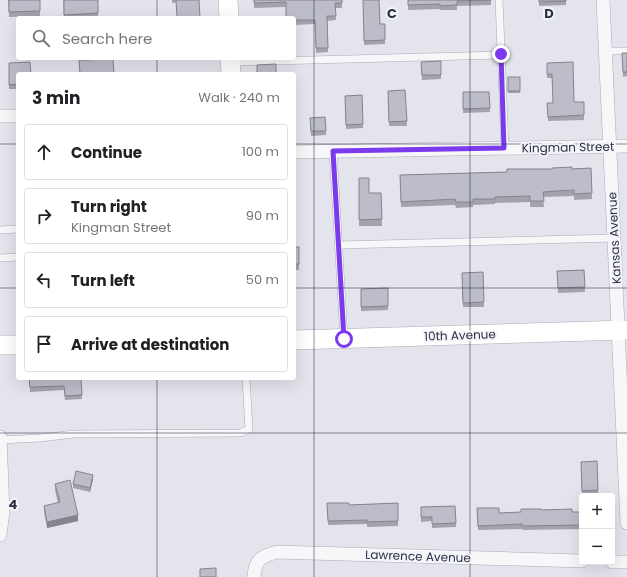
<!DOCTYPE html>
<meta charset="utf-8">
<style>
:root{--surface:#fff;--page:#f2f2f2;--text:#202124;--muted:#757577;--line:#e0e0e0}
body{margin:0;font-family:Poppins,sans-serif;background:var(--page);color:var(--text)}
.controls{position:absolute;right:12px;bottom:12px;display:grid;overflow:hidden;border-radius:4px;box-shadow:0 4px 16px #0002}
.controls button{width:36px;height:36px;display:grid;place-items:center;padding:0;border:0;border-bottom:1px solid var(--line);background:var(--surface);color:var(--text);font:20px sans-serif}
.stop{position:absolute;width:12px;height:12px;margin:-9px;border:3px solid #7c3aed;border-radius:50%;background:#fff}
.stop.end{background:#7c3aed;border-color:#fff;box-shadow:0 1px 4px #0008}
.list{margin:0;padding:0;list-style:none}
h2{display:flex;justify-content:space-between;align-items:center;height:52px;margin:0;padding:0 16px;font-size:17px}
h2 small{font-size:13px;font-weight:400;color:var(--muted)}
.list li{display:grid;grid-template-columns:26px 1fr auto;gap:12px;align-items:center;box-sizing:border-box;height:56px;margin:0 8px 8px;padding:0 8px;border:1px solid var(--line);border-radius:4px}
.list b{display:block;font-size:15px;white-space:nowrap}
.list p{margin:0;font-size:13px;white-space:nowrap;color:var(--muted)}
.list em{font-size:13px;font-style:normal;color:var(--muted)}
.icon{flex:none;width:22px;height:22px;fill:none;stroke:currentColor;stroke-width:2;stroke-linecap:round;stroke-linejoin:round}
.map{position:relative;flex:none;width:627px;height:577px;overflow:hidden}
.search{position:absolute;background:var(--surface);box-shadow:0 4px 16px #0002;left:16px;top:16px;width:280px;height:44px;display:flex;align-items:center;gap:10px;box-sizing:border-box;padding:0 14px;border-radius:4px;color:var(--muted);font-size:15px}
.panel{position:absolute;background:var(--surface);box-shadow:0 4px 16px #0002;left:16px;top:72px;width:280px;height:308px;border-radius:4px}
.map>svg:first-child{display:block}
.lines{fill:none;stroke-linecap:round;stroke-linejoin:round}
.lane-casing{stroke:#a9aab6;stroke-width:8}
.street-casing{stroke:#a9aab6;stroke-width:14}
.secondary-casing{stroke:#a9aab6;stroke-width:20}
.lane{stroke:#f7f7fa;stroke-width:7}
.street{stroke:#f7f7fa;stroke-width:13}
.secondary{stroke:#fff;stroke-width:19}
.wall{fill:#a2a3ad}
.shaded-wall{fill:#84848d}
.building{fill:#bcbdc9;stroke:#84848d}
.route{stroke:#7c3aed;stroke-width:5}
.grid{fill:none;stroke:#2c2e44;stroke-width:1;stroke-opacity:0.55}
.labels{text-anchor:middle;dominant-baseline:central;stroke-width:4;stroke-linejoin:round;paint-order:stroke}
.street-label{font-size:12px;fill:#2c2e44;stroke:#f4f5f9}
.grid-label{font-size:13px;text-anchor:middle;font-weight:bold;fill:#2c2e44;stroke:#f4f5f9;stroke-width:4;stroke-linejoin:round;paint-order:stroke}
</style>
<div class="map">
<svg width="627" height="577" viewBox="0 0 627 577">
<rect width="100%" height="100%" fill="#e4e5ec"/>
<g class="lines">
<defs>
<g id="lane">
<polyline points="499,0 505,148"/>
<polyline points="605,51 627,51"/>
<polyline points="231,62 501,55"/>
<polyline points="333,151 344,338"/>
<polyline points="0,230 18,229"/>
<polyline points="339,245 614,238"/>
<polyline points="0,258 18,257"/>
<polyline points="0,440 40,438 74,434 241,433 249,429 246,378"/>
</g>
<g id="street">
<polyline points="603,0 627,523"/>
<polyline points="0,116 18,116"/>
<polyline points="294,152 627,146"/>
<polyline points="0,437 3,511 0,535"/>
<polyline points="612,562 627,562"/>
<path d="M254,577C255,560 261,556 277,552L582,561"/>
</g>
<g id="secondary">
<polyline points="228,0 229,18"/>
<polyline points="230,58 231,74"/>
<polyline points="294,340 627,330"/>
<polyline points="0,345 18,345"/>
</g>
</defs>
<use href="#lane" class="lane-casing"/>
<use href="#street" class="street-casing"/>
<use href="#secondary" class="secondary-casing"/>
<use href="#lane" class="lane"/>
<use href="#street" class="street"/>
<use href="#secondary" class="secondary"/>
</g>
<g class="wall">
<polygon points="8,0 40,0 40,16 9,17"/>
<polygon points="63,0 98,0 98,18 64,18"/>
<polygon points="172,0 199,0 172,3"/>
<polygon points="254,0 342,0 342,8 335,8 336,20 327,21 328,52 316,53 315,24 294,25 294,18 286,7 254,8"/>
<polygon points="363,0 380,24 385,24 385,44 364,45"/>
<polygon points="408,0 491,0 491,5 457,6 457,10 440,10 440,9 408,10"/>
<polygon points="539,0 566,0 566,5 539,6"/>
<polygon points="622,53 627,53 627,76 623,77"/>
<polygon points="441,61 441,79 422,80 421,62"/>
<polygon points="9,63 18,74 18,89 9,89"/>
<polygon points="547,63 574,102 584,102 584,120 548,121 547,103 553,103 552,78 547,78"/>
<rect x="508" y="77" width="12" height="16"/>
<polygon points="405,90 407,126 389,126 388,91"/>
<polygon points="463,92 489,92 490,112 463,113"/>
<polygon points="362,95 363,128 346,129 345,96"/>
<polygon points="325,117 326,135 311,136 310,118"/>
<polygon points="591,168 592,199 574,200 574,196 543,197 544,207 530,207 530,202 495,203 495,204 473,205 473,207 456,208 455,205 401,207 400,175 507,172"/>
<polygon points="359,178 369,193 381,193 382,226 359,226"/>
<rect x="294" y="247" width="5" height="23"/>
<polygon points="584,270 585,292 558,293 557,271"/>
<polygon points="483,272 484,307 463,307 462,273"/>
<polygon points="388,288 388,310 361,311 361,289"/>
<polygon points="29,378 81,378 82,399 65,400 64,390 30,392"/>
<polygon points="581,462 598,490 598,494 582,495"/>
<polygon points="93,479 90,492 73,488 73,484"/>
<polygon points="55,484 78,521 47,528 44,512 44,506 58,503 55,490"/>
<polygon points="327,503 349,505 398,503 398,526 367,527 367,524 328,525"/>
<polygon points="455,506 456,527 432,528 432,521 421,522 421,507"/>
<polygon points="477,508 499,513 521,512 541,510 572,512 582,512 582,529 522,530 522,529 478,530"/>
</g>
<g class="shaded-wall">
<polygon points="93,475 93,479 90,492 90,488"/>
<polygon points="78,515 78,521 47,528 47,522"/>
</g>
<g class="building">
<polygon points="9,0 40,0 40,11 9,12"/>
<polygon points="64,0 98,0 98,13 64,15"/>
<polygon points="176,0 199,0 200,18 177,18"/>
<polygon points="254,0 342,0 342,3 335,3 336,16 327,16 328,48 316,48 315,20 294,20 294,18 286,18 286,2 254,3"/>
<polygon points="363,0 379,0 380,24 385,24 385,40 364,41"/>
<polygon points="408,0 491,0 457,1 457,5 440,6 440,4 408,5"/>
<polygon points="539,0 566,0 566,1 539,2"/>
<polygon points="622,53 627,53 627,72 623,72"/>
<polygon points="91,58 113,58 114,74 80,74 79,60 91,60"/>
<polygon points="441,61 441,75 422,75 421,62"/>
<polygon points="30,62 31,74 18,74 18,84 9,85 9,63"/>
<polygon points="573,62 574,102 584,102 584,115 548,117 547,103 553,103 552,74 547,74 547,63"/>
<polygon points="276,64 276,74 257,74 257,65"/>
<rect x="508" y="77" width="12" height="14"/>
<polygon points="405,90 407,121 389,122 388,91"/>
<polygon points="463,92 489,92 490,108 463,109"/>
<polygon points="362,95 363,124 346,125 345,96"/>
<polygon points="325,117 326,131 311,131 310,118"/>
<polygon points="572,167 572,169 591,168 592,193 574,194 574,190 543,192 544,201 530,201 530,196 495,197 495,199 473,199 473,202 456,202 455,199 401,202 400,175 507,172 507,169 552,169 552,168"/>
<polygon points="359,178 369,178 369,193 381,193 382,219 359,220"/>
<rect x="294" y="247" width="5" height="17"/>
<polygon points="584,270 585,287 558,288 557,271"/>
<polygon points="483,272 484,302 463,303 462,273"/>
<polygon points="388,288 388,306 361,307 361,289"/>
<polygon points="29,378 81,378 82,395 65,396 64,386 30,387"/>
<polygon points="597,461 598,490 582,491 581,462"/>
<polygon points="76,471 93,475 90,488 73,484"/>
<polygon points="70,480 78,515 47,522 44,506 60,502 55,484"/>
<polygon points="327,503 349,503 349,505 398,503 398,521 367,522 367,520 328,521"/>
<polygon points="455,506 456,523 432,524 432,517 421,517 421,507"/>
<polygon points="477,508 499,508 499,513 521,512 521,509 541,509 541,510 572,509 572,512 582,512 582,525 522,526 522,524 478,526"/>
<polygon points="216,568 216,577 200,577 200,569"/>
</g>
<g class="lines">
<polyline class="route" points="344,339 333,151 504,148 501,54"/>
</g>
<path class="grid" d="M157,0V18M314,0V577M470,0V577M157,58V74M0,144H18M294,144H627M0,288H18M294,288H627M157,378V577M0,433H627"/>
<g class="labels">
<g class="street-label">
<text transform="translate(568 147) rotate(-1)">Kingman Street</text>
<text transform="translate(614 238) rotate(-93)">Kansas Avenue</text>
<text transform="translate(460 335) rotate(-2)">10th Avenue</text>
<text transform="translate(418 556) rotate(2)">Lawrence Avenue</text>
</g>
</g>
<g class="grid-label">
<text x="392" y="18">C</text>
<text x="549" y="18">D</text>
<text x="13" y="509">4</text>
</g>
</svg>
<div class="controls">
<button>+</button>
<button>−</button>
</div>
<div class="stop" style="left:344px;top:339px"></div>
<div class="stop end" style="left:501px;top:54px"></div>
<div class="search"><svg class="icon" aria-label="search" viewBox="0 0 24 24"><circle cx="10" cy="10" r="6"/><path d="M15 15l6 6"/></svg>Search here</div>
<section class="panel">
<h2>3 min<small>Walk · 240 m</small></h2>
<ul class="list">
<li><svg class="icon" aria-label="ahead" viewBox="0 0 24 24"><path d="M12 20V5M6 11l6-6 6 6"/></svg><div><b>Continue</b></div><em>100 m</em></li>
<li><svg class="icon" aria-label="right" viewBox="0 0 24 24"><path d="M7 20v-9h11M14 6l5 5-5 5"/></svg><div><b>Turn right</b><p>Kingman Street</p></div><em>90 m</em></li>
<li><svg class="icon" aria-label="left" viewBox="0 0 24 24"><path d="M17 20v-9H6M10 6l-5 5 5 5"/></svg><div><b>Turn left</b></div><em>50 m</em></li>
<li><svg class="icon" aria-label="arrive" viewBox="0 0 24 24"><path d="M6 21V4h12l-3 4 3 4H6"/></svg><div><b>Arrive at destination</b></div></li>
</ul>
</section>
</div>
